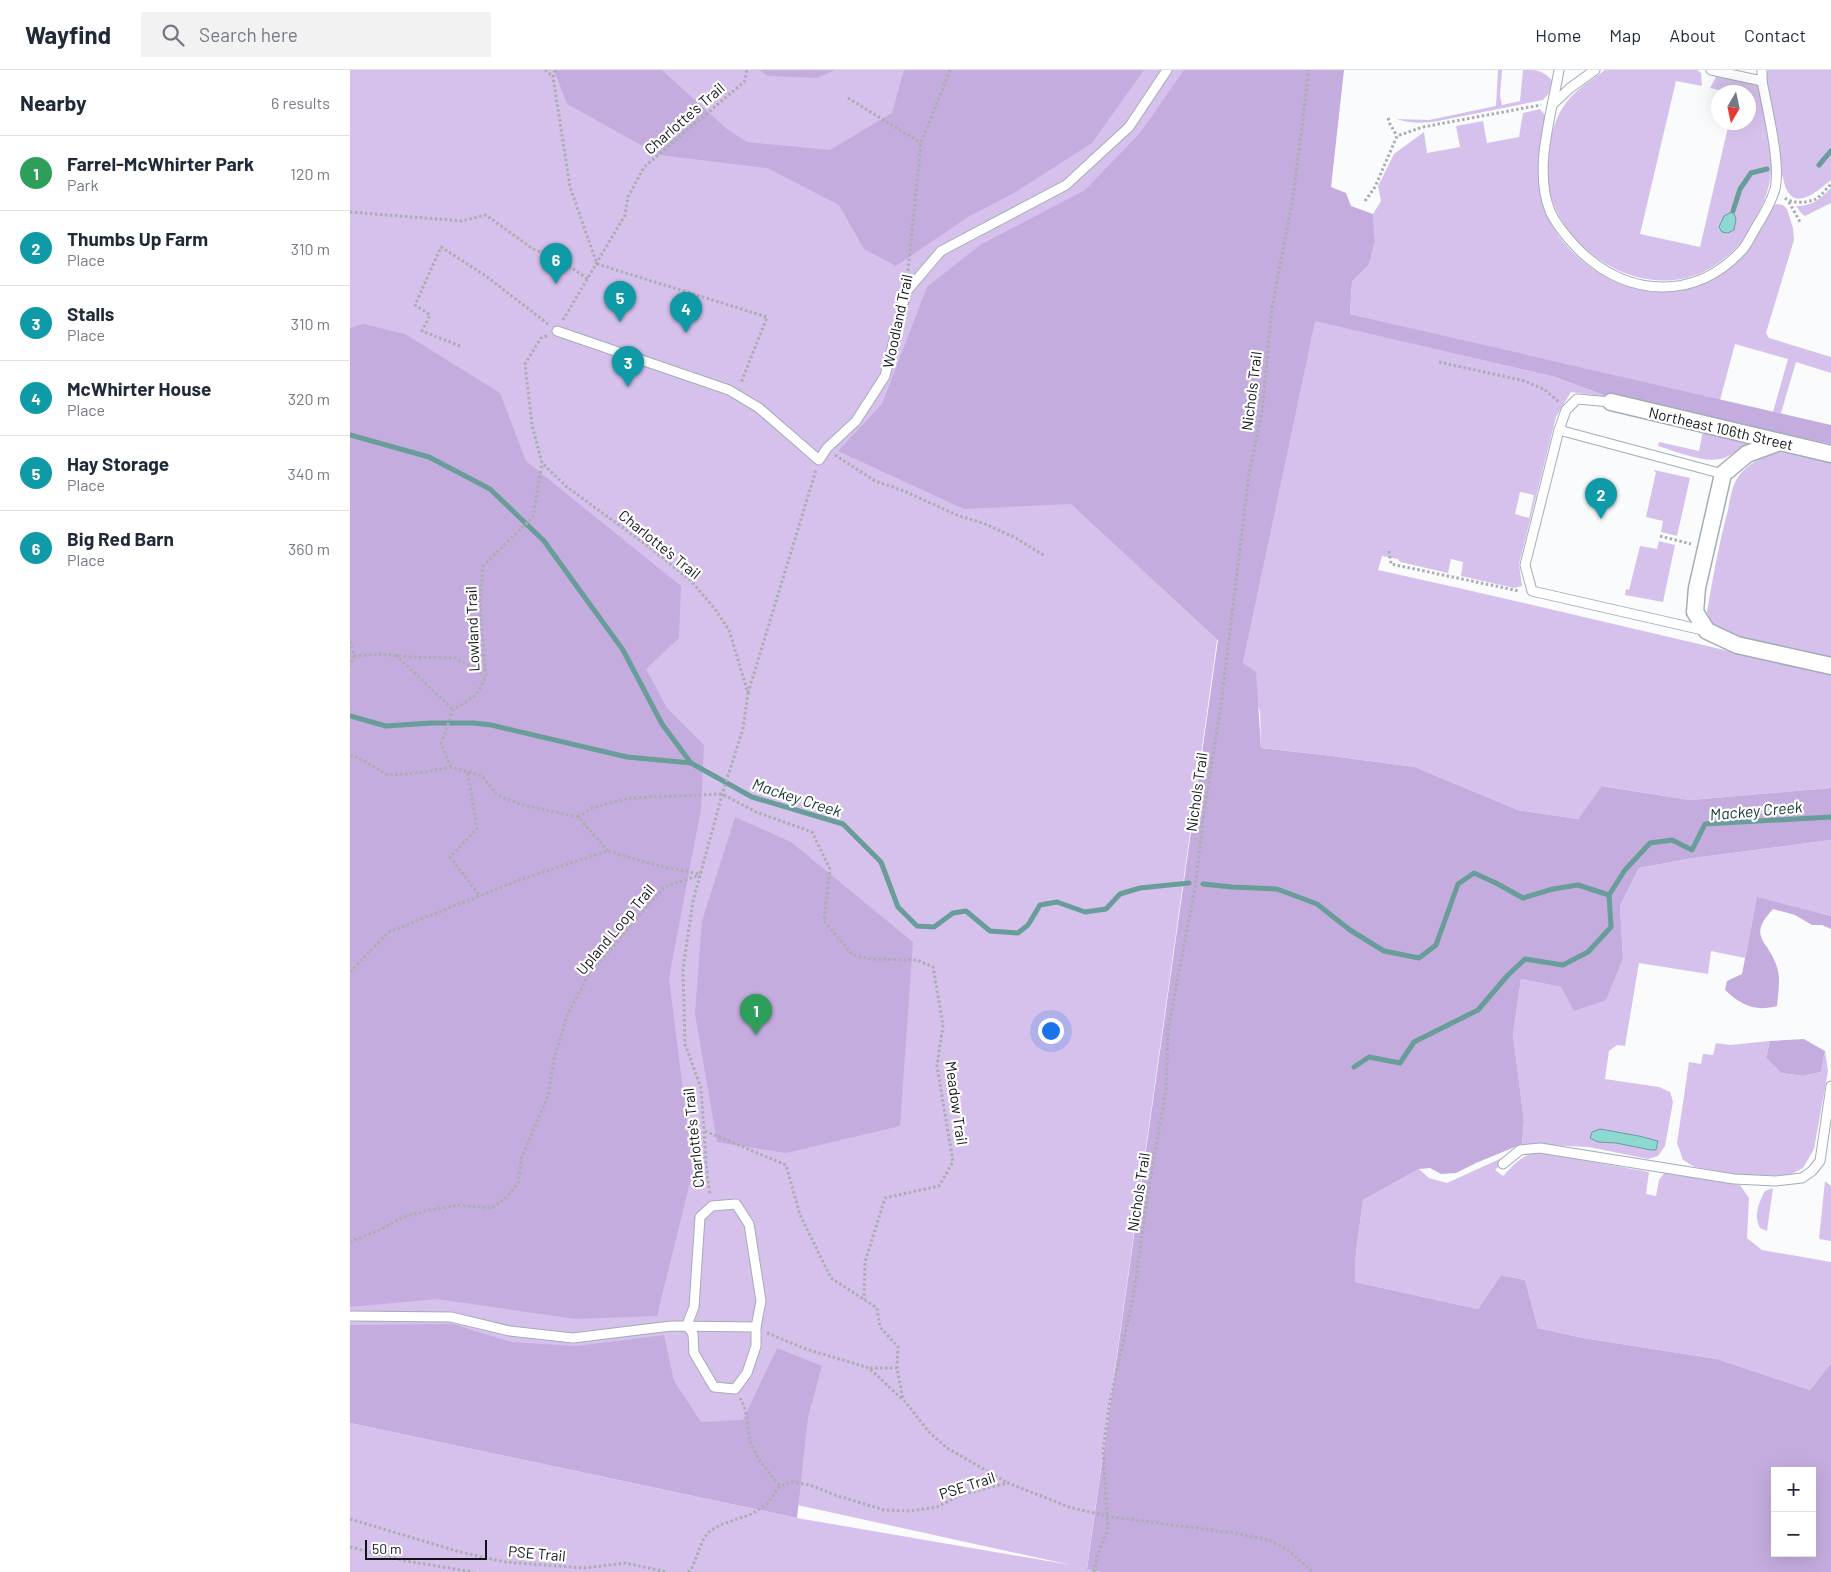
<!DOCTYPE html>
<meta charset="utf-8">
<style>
:root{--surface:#fff;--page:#f2f2f3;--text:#1f2937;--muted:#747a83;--line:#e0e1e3;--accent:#867619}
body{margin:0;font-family:Barlow,sans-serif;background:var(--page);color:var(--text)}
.controls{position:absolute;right:15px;bottom:15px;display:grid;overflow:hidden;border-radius:0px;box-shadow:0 5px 20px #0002}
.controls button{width:45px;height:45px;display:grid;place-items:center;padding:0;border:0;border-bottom:1px solid var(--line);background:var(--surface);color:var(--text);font:25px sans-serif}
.compass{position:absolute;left:1361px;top:15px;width:45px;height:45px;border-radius:50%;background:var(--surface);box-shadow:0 5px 20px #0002;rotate:189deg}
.scale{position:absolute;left:15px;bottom:12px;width:122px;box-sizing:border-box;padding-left:5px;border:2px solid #101418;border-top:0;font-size:14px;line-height:18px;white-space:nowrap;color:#101418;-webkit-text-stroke:4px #fff;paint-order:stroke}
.you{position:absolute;left:700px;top:960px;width:18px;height:18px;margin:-12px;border:4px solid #fff;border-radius:50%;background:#1a73e8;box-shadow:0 0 0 8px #1a73e833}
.badge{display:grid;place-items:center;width:32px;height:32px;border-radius:50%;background:var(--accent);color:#fff;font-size:16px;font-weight:700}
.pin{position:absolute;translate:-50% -41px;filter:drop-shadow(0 1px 2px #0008)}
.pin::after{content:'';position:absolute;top:26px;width:18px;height:15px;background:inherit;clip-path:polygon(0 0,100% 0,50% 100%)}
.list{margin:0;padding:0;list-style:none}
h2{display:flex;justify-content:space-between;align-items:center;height:65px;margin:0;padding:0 20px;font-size:21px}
h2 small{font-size:16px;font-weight:400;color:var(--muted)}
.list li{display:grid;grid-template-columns:32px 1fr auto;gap:15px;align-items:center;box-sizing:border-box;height:75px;padding:0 20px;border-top:1px solid var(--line)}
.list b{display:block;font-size:19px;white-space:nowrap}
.list p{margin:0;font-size:16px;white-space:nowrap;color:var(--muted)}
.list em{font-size:16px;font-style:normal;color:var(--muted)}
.icon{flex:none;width:28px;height:28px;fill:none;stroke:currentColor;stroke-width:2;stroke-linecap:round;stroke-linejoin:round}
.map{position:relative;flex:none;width:1481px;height:1502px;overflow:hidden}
header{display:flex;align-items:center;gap:30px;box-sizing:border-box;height:70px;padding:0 25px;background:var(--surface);border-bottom:1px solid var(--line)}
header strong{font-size:24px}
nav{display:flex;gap:28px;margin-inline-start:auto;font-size:18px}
.search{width:350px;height:45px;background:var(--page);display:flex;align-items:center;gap:12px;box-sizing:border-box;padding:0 18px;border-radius:0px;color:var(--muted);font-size:19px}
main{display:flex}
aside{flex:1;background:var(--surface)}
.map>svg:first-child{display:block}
.green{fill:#d6c1ec;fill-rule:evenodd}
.forest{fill:#c5acde;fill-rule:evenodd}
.water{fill:#8dd8d1;stroke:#689d9a}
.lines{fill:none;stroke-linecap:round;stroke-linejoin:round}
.stream{stroke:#689d9a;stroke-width:5}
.lane-casing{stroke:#a2adb8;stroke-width:11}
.street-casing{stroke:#a2adb8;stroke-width:19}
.path{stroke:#abaeb1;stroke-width:3;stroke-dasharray:2.5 2.5;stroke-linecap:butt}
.lane{stroke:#fff;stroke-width:9}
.street{stroke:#fff;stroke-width:16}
.labels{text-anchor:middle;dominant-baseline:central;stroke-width:4.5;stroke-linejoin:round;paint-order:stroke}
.street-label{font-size:15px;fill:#101418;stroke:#fff}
.water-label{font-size:16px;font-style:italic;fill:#113633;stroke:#fff}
</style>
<header>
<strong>Wayfind</strong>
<div class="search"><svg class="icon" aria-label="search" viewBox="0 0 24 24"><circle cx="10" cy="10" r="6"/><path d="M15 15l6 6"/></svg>Search here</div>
<nav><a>Home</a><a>Map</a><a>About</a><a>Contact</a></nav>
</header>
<main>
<aside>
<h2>Nearby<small>6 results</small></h2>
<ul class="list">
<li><span class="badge" style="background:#2e9e5b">1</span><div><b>Farrel-McWhirter Park</b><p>Park</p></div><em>120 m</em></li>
<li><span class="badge" style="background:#0f9aa8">2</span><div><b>Thumbs Up Farm</b><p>Place</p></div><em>310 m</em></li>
<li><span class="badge" style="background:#0f9aa8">3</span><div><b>Stalls</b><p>Place</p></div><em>310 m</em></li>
<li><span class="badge" style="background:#0f9aa8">4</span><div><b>McWhirter House</b><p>Place</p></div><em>320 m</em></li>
<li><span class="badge" style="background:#0f9aa8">5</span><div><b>Hay Storage</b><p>Place</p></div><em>340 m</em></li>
<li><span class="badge" style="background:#0f9aa8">6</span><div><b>Big Red Barn</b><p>Place</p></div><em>360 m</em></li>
</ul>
</aside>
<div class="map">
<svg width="1481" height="1502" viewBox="0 0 1481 1502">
<rect width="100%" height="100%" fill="#f9fbfd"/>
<g class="green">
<polygon points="0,0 947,0 737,1498 750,1502 0,1502 0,1353 447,1448 721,1495 0,1337"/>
<path d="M1148,0H1152L1150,26L1152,35L1170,31L1173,0C1188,0 1191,0 1202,10L1199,23L1193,30L1088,51C1074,53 1061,54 1047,49L1079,50L1146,36Z"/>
<path d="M1255,0H1347L1351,3L1352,16L1326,11L1290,164L1350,177L1379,53L1398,52V22H1377L1360,18L1366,7L1396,10L1407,15L1411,26C1414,50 1422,76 1421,101C1420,123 1409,142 1399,161C1392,173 1382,183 1371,191C1315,235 1234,199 1206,140C1198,123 1197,103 1199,84C1200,65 1206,43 1220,28C1230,17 1243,9 1255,0Z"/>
<path d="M1418,0H1481V110C1471,118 1447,141 1437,120C1434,116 1434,109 1432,105L1416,6Z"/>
<path d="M1190,39L1196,46C1195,72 1185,99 1190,125C1204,192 1293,245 1356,212C1380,200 1404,160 1421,138L1426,134L1433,135L1437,139L1443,158L1444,170L1416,263L1419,268L1481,287V303L1446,292L1431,343L1423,342L1438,289L1385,274L1370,330L1000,244L1002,212L1019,195L1025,171L1023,144L1031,131L1028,116L1044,84L1074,62L1077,83L1110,77L1106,56L1133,51L1137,73L1169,67L1173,43Z"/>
<path d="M1481,118V133L1455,146L1451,143L1446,136C1463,136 1470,129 1481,118Z"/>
<path d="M964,250L1205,307L1259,327L1221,322L1206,347L1169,494L1172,516L1164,518L1111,506L1113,492L1101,489L1098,503L1050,492L1048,489L1032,486L1028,500C1179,533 1330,570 1481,605V718L1340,730L1253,716L1228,749L1168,740L1065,697L974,685L911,678L910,642L893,593ZM1170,422L1184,425L1179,448L1165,444Z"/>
<path d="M1353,361L1400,371C1391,378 1381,387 1370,389C1353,393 1325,381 1308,376L1309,372L1349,381Z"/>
<path d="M1426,382L1448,383L1481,391V589C1454,583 1386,574 1366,558C1361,553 1359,548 1357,542C1363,507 1369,473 1378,440C1380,429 1382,416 1388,407C1398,393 1411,388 1426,382Z"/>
<polygon points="1304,400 1340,408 1327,466 1311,462 1313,451 1296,447 1306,402 1304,401"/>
<polygon points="1309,471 1325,475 1313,532 1275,525 1276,519 1279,520 1290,476 1307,479"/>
<polygon points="1481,770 1481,846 1407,828 1395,888 1361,881 1358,904 1289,893 1275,976 1267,975 1259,981 1255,1009 1309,1017 1320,1022 1323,1032 1315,1076 1308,1086 1298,1089 1239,1077 1172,1074 1174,1051 1163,965 1171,909 1212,917 1273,888 1270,836 1289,798 1343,788"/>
<polygon points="1420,971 1416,988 1431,1003 1453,1006 1471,1002 1475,981 1478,1001 1464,1079 1453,1098 1438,1106 1390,1105 1345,1097 1333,1090 1327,1073 1339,992 1351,994 1353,984 1363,985 1366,973 1380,975"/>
<path d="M1188,1082L1299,1102L1296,1124L1306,1126L1309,1110L1315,1102L1390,1115L1399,1128L1397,1168L1412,1180L1481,1192V1293L1460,1320L1367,1289L1233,1268L1188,1258L1175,1210L1151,1205L1128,1239L1005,1212L1006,1182L1013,1130L1069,1099L1079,1108L1097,1113L1154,1087L1156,1090L1145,1100L1153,1106C1164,1094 1172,1085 1188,1082Z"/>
<polygon points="1475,1111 1481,1116 1481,1171 1469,1169"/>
<path d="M1423,1118L1417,1161L1410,1158C1403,1146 1409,1132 1415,1121Z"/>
</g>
<g class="forest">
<polygon points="204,0 312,0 377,59 397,72 480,80 542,43 554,0 794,0 742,73 664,123 618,147 546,196 514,179 489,135 417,98 309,85 217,34"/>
<polygon points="409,0 485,0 467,8 418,6"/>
<path d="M834,0H994L981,117L996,123L1001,136L1023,144L1025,171L1019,195L1002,212L1000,244L1481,355V374L1259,327L1205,307L965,251L893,593L906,602L911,678L974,685L1065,697L1168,740L1228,749L1252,716L1340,730L1481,718V770L1343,788L1289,798L1270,836L1273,888L1256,930L1224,941L1211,917L1171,909L1163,965L1174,1051L1172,1074L1126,1093L1106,1103L1091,1104L1080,1098L1069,1099L1013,1130L1006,1182L1005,1212L1128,1239L1151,1205L1175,1210L1188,1258L1233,1268L1367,1289L1460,1320L1481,1293V1502H751L737,1499L868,570L721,434L614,439L488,381L532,334L577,217L630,175L735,120L790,63ZM1425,1401H1462V1483H1425Z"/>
<polygon points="13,254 55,264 150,323 176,391 331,516 329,568 296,599 317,638 354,675 351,739 319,908 340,1076 342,1104 307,1246 225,1249 87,1229 0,1237 0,258"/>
<polygon points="385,747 441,772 563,872 550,1056 436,1083 367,1072 345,944 352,851"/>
<path d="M1407,827L1481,846V859L1472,855H1462L1445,845L1423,839C1396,868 1419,870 1427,897C1431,909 1428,923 1427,936C1405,942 1391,935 1375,920L1377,911L1392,904Z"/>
<polygon points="1454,969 1475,981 1471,1002 1453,1006 1431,1003 1416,988 1420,971"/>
<polygon points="103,1254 161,1272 226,1276 314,1265 324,1311 351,1352 393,1350 427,1278 472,1296 458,1347 447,1448 0,1353 0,1255"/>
</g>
<g class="water">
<polygon points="1383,141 1386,149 1384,160 1378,163 1372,162 1369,157 1374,146"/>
<polygon points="1250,1059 1289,1066 1308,1071 1306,1080 1301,1080 1266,1073 1248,1072 1240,1068 1242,1062"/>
</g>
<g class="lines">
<g class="stream">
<polyline points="1469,95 1481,81"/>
<polyline points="1383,141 1390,119 1401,103 1417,99"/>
<polyline points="0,365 79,387 140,419 194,471 273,580 312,654 341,693"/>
<polyline points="0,646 36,656 81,653 124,653 141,655 277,687 341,693 402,727 493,754 531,792 548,837 567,856 584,857 603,843 616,841 640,861 668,863 678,855 690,835 707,832 735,842 756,839 770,824 790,818 839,813"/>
<polyline points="853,814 882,817 927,819 967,834 1000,860 1034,881 1069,888 1086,875 1108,814 1124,803 1146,813 1173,828 1203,819 1228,815 1259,825 1275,800 1300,773 1322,770 1342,780 1355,754 1481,747"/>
<polyline points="1004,997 1019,987 1050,993 1064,972 1128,940 1158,905 1175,889 1213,895 1238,882 1261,857 1259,825"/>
</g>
<defs>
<g id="lane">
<path d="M1209,0C1202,43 1183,99 1200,141C1207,157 1220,171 1232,183C1281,228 1347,230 1393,179C1398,173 1401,166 1405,159C1412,148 1421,133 1425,119C1431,94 1417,38 1412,11V0"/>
<polyline points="1361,0 1412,11"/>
<polyline points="1204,33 1220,18 1245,0"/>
<polyline points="207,261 379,320 409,338 469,390 477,378 506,351 535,306 556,222 591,181 716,115 779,57 817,0"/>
<polyline points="1261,332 1227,329 1216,340 1209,360 1175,495 1182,521 1357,561"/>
<polyline points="1209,360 1373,404"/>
<polyline points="1153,1094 1170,1080 1190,1078 1384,1109 1426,1111 1452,1108 1462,1101 1470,1091 1481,1016"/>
<polygon points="386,1134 399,1154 411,1231 406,1257 406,1276 397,1303 385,1319 364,1317 344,1283 343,1264 337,1255 344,1237 350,1147 362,1136"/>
<polyline points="0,1246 101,1247 160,1261 223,1268 321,1256 406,1257"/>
</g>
<g id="street">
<polyline points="1261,332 1481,384"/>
<polyline points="1430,372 1397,384 1373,404 1347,518 1345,542 1357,561 1387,575 1481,596"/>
</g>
</defs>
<use href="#lane" class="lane-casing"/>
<use href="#street" class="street-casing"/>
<g class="path">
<polyline points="195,0 203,7"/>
<polyline points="205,0 203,7 220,117 247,194 417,247 391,313"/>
<polyline points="498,28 571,73"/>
<polyline points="1038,48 1040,54 1047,66"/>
<path d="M1435,128C1442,134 1457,133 1466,129C1471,126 1476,119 1481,114"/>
<polyline points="1015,131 1025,117 1047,66 1073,57 1191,35"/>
<polyline points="1439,132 1450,152"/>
<polyline points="0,142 112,151 136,145 183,179 207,188 238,209"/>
<polyline points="558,201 571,73 600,0"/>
<polyline points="213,250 275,145 278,127 294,97 394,12 397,0"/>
<polyline points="197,266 191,268 175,294 182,355 192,393 217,417 303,480 340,510 365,539 379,560 398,623 393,659 374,718 343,831 333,899 335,974 351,1018 357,1104 360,1125"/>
<polyline points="110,276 72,261 80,245 65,235 91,177 136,206 198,254"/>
<polyline points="1089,292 1175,311 1195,320 1209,332"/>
<polyline points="485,385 525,411 554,421 609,446 633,453 664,467 695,486"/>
<polyline points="1310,466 1341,474"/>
<polyline points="1039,481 1041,494 1169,521"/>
<polyline points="0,571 4,586 0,596"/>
<polyline points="46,585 103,640"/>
<polyline points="4,586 31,584 60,587 104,588 121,596 135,606"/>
<polyline points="398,623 466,400"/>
<polyline points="0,686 7,687 38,705 69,703 101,697 132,706 147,725 169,734 228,747 258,781"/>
<polyline points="101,697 91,674 103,640 126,625 136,607 130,536 133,496 183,447 192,393"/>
<polyline points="118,703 127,759 100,787 130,826"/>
<polyline points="228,747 242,738 279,728 372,724 406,742 462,762 480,799 474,851 503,885 521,889 567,890 583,897 593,955 587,996 603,1092 589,1116 535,1128 515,1192 514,1229"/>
<polyline points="0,902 39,862 172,809 258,781 309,796 350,804"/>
<polyline points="355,1061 436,1095 450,1145 481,1208 527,1238 530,1257 548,1277 547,1298 553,1329 579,1362 597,1378 658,1413"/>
<polyline points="0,1172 32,1159 53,1147 76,1141 108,1135 142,1138 157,1127 168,1113 172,1087 198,1026 204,989 217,945 239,904 314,817 350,805"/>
<polyline points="417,1263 456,1279 519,1298 552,1329"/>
<polyline points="520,1298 547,1298"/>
<path d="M390,1328C398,1341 397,1356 400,1370C405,1387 419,1403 430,1416"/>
<polyline points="0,1449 110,1482 155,1492 234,1498 275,1493 317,1502"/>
<polyline points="0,1477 56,1491 123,1502"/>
<polyline points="338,1502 341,1500 354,1468 360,1461 370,1455 402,1444 417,1434 430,1416 442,1412 460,1415 485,1425 534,1440 561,1441 587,1437 611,1425 637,1418 658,1413 719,1437 756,1446 884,1463 918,1470 937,1479 963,1502"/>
<polyline points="744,1502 747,1486 758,1460 753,1380 760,1331 783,1228 798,1123 816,1019 818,960 845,818 854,743 871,635 899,404 912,342 922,238 943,127 959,0"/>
</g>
<use href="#lane" class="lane"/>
<use href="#street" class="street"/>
</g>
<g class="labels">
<g class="street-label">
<text transform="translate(334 48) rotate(-41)">Charlotte's Trail</text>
<text transform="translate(547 251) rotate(-78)">Woodland Trail</text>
<text transform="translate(901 321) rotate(-83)">Nichols Trail</text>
<text transform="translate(1371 358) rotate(13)">Northeast 106th Street</text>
<text transform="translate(310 474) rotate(39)">Charlotte's Trail</text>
<text transform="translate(122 559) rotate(-92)">Lowland Trail</text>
<text transform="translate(846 722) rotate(-82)">Nichols Trail</text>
<text transform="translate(265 859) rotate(-50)">Upland Loop Trail</text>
<text transform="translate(607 1033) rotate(82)">Meadow Trail</text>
<text transform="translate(343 1068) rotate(-96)">Charlotte's Trail</text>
<text transform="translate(788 1122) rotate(-81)">Nichols Trail</text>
<text transform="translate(617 1415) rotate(-18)">PSE Trail</text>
<text transform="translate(187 1483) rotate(5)">PSE Trail</text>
</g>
<g class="water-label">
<text transform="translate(447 727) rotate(18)">Mackey Creek</text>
<text transform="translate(1406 740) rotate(-5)">Mackey Creek</text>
</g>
</g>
</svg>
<div class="controls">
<button>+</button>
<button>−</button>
</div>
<svg class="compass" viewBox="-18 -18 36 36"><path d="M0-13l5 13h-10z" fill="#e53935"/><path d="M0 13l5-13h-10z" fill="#747a83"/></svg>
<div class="scale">50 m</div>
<div class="you"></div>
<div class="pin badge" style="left:406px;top:965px;background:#2e9e5b">1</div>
<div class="pin badge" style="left:1251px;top:449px;background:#0f9aa8">2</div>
<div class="pin badge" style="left:278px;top:317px;background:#0f9aa8">3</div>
<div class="pin badge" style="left:336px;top:263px;background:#0f9aa8">4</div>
<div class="pin badge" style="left:270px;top:252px;background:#0f9aa8">5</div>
<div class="pin badge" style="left:206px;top:214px;background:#0f9aa8">6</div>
</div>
</main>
